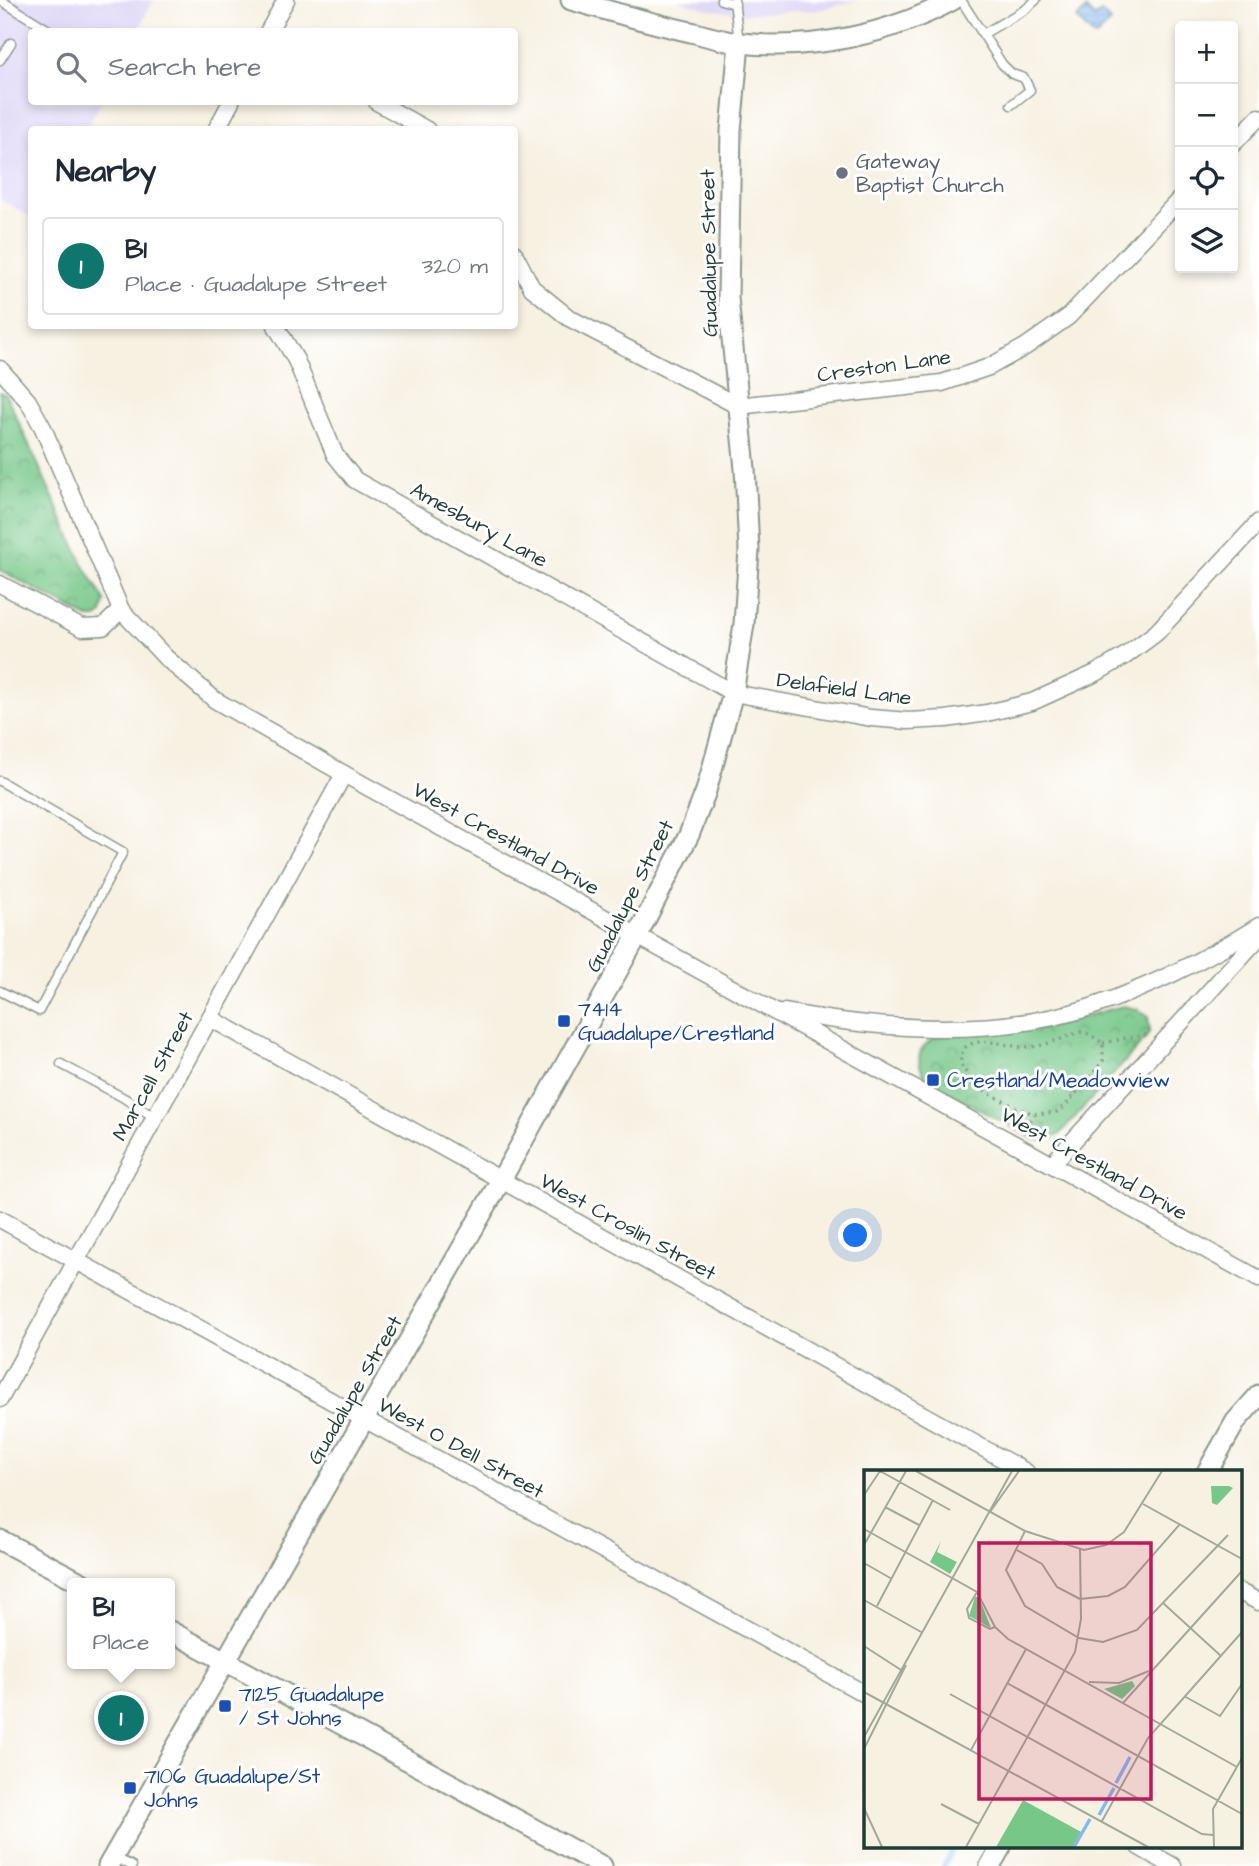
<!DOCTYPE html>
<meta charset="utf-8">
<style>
:root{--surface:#fff;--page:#f2f2f3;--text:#1f2937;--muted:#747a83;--line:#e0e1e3;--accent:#0f766e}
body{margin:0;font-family:"Architects Daughter",sans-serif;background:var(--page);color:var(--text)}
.controls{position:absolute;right:21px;top:21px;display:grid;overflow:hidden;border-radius:7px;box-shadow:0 4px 10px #0003}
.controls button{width:63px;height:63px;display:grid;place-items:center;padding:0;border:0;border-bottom:2px solid var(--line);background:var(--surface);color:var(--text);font:35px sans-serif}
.you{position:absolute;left:856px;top:1236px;width:24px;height:24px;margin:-18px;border:5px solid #fff;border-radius:50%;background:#1a73e8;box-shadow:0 0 0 10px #1a73e833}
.badge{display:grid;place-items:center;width:46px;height:46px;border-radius:50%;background:var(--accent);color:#fff;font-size:23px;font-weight:700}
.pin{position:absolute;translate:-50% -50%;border:4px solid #fff;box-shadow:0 2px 7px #0006}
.popup{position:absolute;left:67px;top:1578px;width:108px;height:91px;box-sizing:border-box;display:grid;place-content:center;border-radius:7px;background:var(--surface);filter:drop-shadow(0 2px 5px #0005);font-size:23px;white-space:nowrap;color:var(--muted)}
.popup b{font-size:26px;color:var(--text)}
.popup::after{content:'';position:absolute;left:50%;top:100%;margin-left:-14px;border:14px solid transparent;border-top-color:var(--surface)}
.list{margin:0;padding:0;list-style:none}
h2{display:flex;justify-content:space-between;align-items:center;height:91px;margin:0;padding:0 28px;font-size:30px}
h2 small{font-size:23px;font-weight:400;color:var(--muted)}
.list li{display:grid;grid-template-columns:46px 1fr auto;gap:21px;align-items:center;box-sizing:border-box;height:98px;margin:0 14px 14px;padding:0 14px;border:2px solid var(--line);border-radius:7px}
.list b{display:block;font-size:26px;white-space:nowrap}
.list p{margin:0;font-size:23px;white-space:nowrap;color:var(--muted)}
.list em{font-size:23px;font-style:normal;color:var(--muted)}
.icon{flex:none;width:38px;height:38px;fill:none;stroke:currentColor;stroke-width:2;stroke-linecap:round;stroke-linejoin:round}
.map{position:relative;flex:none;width:1259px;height:1866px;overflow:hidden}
.search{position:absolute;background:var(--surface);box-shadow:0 4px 10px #0003;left:28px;top:28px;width:490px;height:77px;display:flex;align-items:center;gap:18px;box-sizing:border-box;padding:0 24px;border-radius:7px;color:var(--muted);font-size:26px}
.panel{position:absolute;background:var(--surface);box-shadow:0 4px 10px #0003;left:28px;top:126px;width:490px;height:203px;border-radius:7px}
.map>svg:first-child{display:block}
.built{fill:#ddd5f6}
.park{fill:url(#park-crowns);stroke:#4a825e;stroke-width:2}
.water{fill:url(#water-rules);stroke:#527a93;stroke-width:2}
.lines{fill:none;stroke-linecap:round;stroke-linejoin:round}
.stream{stroke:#84b8f2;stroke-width:5}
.service-casing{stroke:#8b978b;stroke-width:11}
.minor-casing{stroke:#8b978b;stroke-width:19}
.tertiary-casing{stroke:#8b978b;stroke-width:23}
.path{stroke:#8b978b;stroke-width:3.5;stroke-dasharray:2 5;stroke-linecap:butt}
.service{stroke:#fff;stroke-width:8}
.minor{stroke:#fff;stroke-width:16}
.tertiary{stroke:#fff;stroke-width:19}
.worship-dot{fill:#6b7280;stroke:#fff;stroke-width:2.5}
.transit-dot{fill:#1a4fb4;stroke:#fff;stroke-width:2.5}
.labels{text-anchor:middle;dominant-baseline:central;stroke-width:6;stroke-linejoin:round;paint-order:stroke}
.worship-label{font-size:21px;fill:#5b616d;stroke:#fff;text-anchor:start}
.street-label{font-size:21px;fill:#1f3d34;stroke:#fff}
.transit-label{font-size:21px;fill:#164399;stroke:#fff;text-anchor:start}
.inset-river{fill:none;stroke:#84b8f2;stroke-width:3.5}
.inset-road{fill:none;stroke:#a1a99c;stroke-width:2}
.view{fill:#c2185b;fill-opacity:0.15;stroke:#c2185b;stroke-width:3.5}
.inset-edge{fill:none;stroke:#1f3d34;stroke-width:3.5}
</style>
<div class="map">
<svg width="1259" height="1866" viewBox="0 0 1259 1866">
<defs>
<pattern id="park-crowns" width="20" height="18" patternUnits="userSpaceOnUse" patternTransform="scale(1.75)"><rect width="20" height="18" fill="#76c788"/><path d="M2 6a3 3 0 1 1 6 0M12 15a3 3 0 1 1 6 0" fill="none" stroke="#60a370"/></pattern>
<pattern id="water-rules" width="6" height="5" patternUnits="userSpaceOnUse" patternTransform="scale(1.75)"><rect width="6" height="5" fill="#84b8f2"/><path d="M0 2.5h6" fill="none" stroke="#6b97c5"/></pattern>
</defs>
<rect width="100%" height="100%" fill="#fff"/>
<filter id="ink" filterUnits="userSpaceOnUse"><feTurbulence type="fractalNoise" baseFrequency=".0143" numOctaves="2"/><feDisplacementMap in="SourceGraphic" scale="14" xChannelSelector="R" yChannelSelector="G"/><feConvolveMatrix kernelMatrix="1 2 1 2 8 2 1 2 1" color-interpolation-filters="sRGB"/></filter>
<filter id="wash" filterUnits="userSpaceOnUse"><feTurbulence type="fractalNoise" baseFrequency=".00686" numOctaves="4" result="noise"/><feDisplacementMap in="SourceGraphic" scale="28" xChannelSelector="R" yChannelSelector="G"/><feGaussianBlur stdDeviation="1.57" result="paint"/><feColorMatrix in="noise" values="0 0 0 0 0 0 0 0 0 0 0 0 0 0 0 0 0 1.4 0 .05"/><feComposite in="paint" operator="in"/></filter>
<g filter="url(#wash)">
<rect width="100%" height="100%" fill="#f7f1e2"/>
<g class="built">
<polygon points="6,0 154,0 137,31 32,32 32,102 101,102 86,129 32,130 31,217 0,199 0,10"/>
<polygon points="677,0 858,0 819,10 745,14 707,9"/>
</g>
<g class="park">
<polygon points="0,392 5,394 10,403 84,566 105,601 102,614 96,618 88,618 0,570"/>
<path d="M1123,1006L1137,1009L1148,1017L1150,1030L1146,1038L1059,1135L1048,1140H1035L927,1080C913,1059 918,1044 942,1035L1058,1023Z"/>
</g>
<polygon class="water" points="1086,9 1095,18 1101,12 1111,22 1095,37 1077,19"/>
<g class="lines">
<polyline class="stream" points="944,1866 954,1847"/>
</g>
</g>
<g filter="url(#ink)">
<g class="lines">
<defs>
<g id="service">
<polyline points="0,0 52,32"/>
<polyline points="721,0 735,4"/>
<polyline points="734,0 739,43"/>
<polyline points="961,0 1002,64 1012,74 1024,78 1030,90 1011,105"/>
<polyline points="983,34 1026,9 1036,0"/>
<polyline points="0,60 11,43"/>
<polyline points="0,781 123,852 39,1011 0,991"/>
<polyline points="61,1064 124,1098 154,1117"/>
<polyline points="114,1857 132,1866"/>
</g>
<g id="minor">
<polyline points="268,32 286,0"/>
<polyline points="377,102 427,130"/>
<polyline points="216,130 231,102"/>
<polyline points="1233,144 1259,117"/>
<polyline points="514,253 532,288 569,318 738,406 942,383 989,367 1025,347 1068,317 1180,199"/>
<polyline points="276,326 296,360 335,455 355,480 733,693 871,718 908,721 946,719 987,713 1032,702 1096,673 1125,656 1156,633 1259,522"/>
<polyline points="0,369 28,401 43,428 121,610"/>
<polyline points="0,584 82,628 103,627 121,610 165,657 215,700 344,774 1259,1279"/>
<path d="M785,1012C882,1030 996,1038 1091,1007C1151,987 1206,959 1259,926"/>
<polyline points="210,1018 1026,1472"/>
<polyline points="1052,1164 1259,937"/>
<polyline points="0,1219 865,1694"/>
<polyline points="0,1399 344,774"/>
<polyline points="1240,1592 1259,1602"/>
<polyline points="1139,1847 1173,1866"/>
</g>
<g id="tertiary">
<path d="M571,0C612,12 653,24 695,33C710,37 726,42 741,43C812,51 891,34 953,0"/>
<polyline points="1207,1472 1236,1421 1259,1395"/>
<polyline points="0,1540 82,1583"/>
<polyline points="170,1631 602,1866"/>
<polyline points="108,1866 501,1180 637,936 689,835 706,791 733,693 744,624 749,550 745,469 728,298 731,130 739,43"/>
<polyline points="990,1866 1001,1847"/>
</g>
</defs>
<use href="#service" class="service-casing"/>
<use href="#minor" class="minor-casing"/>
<use href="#tertiary" class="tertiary-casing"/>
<g class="path">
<path d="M1080,1032L1089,1034L1103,1043V1061L1066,1105L1056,1112L1035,1114L1019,1109L975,1086L960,1063L963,1049C982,1033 1006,1048 1027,1047C1048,1046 1061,1038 1080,1032Z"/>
<polyline points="1103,1043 1147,1034"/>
<polyline points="1027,1127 1034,1114"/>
</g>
<use href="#service" class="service"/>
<use href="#minor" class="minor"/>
<use href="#tertiary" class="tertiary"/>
</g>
</g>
<circle class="worship-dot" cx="842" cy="173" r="7"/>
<g class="transit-dot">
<rect x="557" y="1014" width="14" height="14" rx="3.5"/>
<rect x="926" y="1073" width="14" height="14" rx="3.5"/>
<rect x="218" y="1699" width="14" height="14" rx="3.5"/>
<rect x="123" y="1781" width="14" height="14" rx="3.5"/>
</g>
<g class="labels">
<g class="worship-label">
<text x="856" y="161">Gateway<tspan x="856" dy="24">Baptist Church</tspan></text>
</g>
<g class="street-label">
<text transform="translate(709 253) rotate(-91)">Guadalupe Street</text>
<text transform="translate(884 366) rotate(-8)">Creston Lane</text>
<text transform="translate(479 525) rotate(29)">Amesbury Lane</text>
<text transform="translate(844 689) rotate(8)">Delafield Lane</text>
<text transform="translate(506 839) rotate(29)">West Crestland Drive</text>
<text transform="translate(630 896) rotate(-63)">Guadalupe Street</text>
<text transform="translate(153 1076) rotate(-61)">Marcell Street</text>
<text transform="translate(1094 1164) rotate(29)">West Crestland Drive</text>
<text transform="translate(628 1227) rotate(29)">West Croslin Street</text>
<text transform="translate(355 1390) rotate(-60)">Guadalupe Street</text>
<text transform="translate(461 1448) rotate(29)">West O Dell Street</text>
</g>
<g class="transit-label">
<text x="578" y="1009">7414<tspan x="578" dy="24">Guadalupe/Crestland</tspan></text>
<text x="947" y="1080">Crestland/Meadowview</text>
<text x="239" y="1694">7125 Guadalupe<tspan x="239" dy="24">/ St Johns</tspan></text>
<text x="144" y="1776">7106 Guadalupe/St<tspan x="144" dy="24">Johns</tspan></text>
</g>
</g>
<g transform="translate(864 1470)">
<rect width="378" height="378" fill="#f7f1e2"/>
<path d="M77,71L73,82L93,92L86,104L66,92Z" fill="#76c788"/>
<path d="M347,16H365L369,18L353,35L348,33ZM111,127H115L127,158L105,146ZM268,211L271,216L258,229L240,219ZM159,330L217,362L209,377H132Z" fill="#76c788"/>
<path class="inset-river" d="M252,313L266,287M235,345L250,318M210,377L226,349"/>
<path class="inset-road" d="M52,1L161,61L220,80L242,75L260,62L298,1M0,25L16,1L86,40M279,34L378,89M21,37L55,55M126,42L155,1M0,59L113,122L131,157M161,61L142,100L161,136L215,168L239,172L273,160L364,65M0,75L42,1M151,79L178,94L193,117L216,129M0,93L28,109M113,122L103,139L105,148L126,159L131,157L144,169L373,297M216,129L244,126L261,117L316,54M0,130L59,163M299,133L357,186M13,136L69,30M0,176L37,200M225,212L255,213L285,201M143,213L378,344M0,222L284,377M86,224L338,364L349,365M320,226L356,246L378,214M259,233L378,101M0,267L148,1M0,279L42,195M107,280L162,179M77,334L115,354M0,338L18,377M238,351L284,268L378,162M102,377L211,182L217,149L216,79M350,377L349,339L378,288"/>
<path class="view" d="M115,73H287V329H115Z"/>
<rect width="378" height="378" class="inset-edge"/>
</g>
</svg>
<div class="controls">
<button>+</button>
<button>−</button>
<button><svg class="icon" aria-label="locate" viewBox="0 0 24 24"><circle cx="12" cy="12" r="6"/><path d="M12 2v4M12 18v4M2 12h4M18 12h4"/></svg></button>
<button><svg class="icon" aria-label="layers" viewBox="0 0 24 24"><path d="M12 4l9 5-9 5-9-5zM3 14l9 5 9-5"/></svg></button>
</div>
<div class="you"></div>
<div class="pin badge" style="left:121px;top:1718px">1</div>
<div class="popup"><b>B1</b>Place</div>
<div class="search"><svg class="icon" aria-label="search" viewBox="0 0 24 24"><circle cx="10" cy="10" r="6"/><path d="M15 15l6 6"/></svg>Search here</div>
<section class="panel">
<h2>Nearby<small></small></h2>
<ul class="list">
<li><span class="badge">1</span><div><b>B1</b><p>Place · Guadalupe Street</p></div><em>320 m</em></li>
</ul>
</section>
</div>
